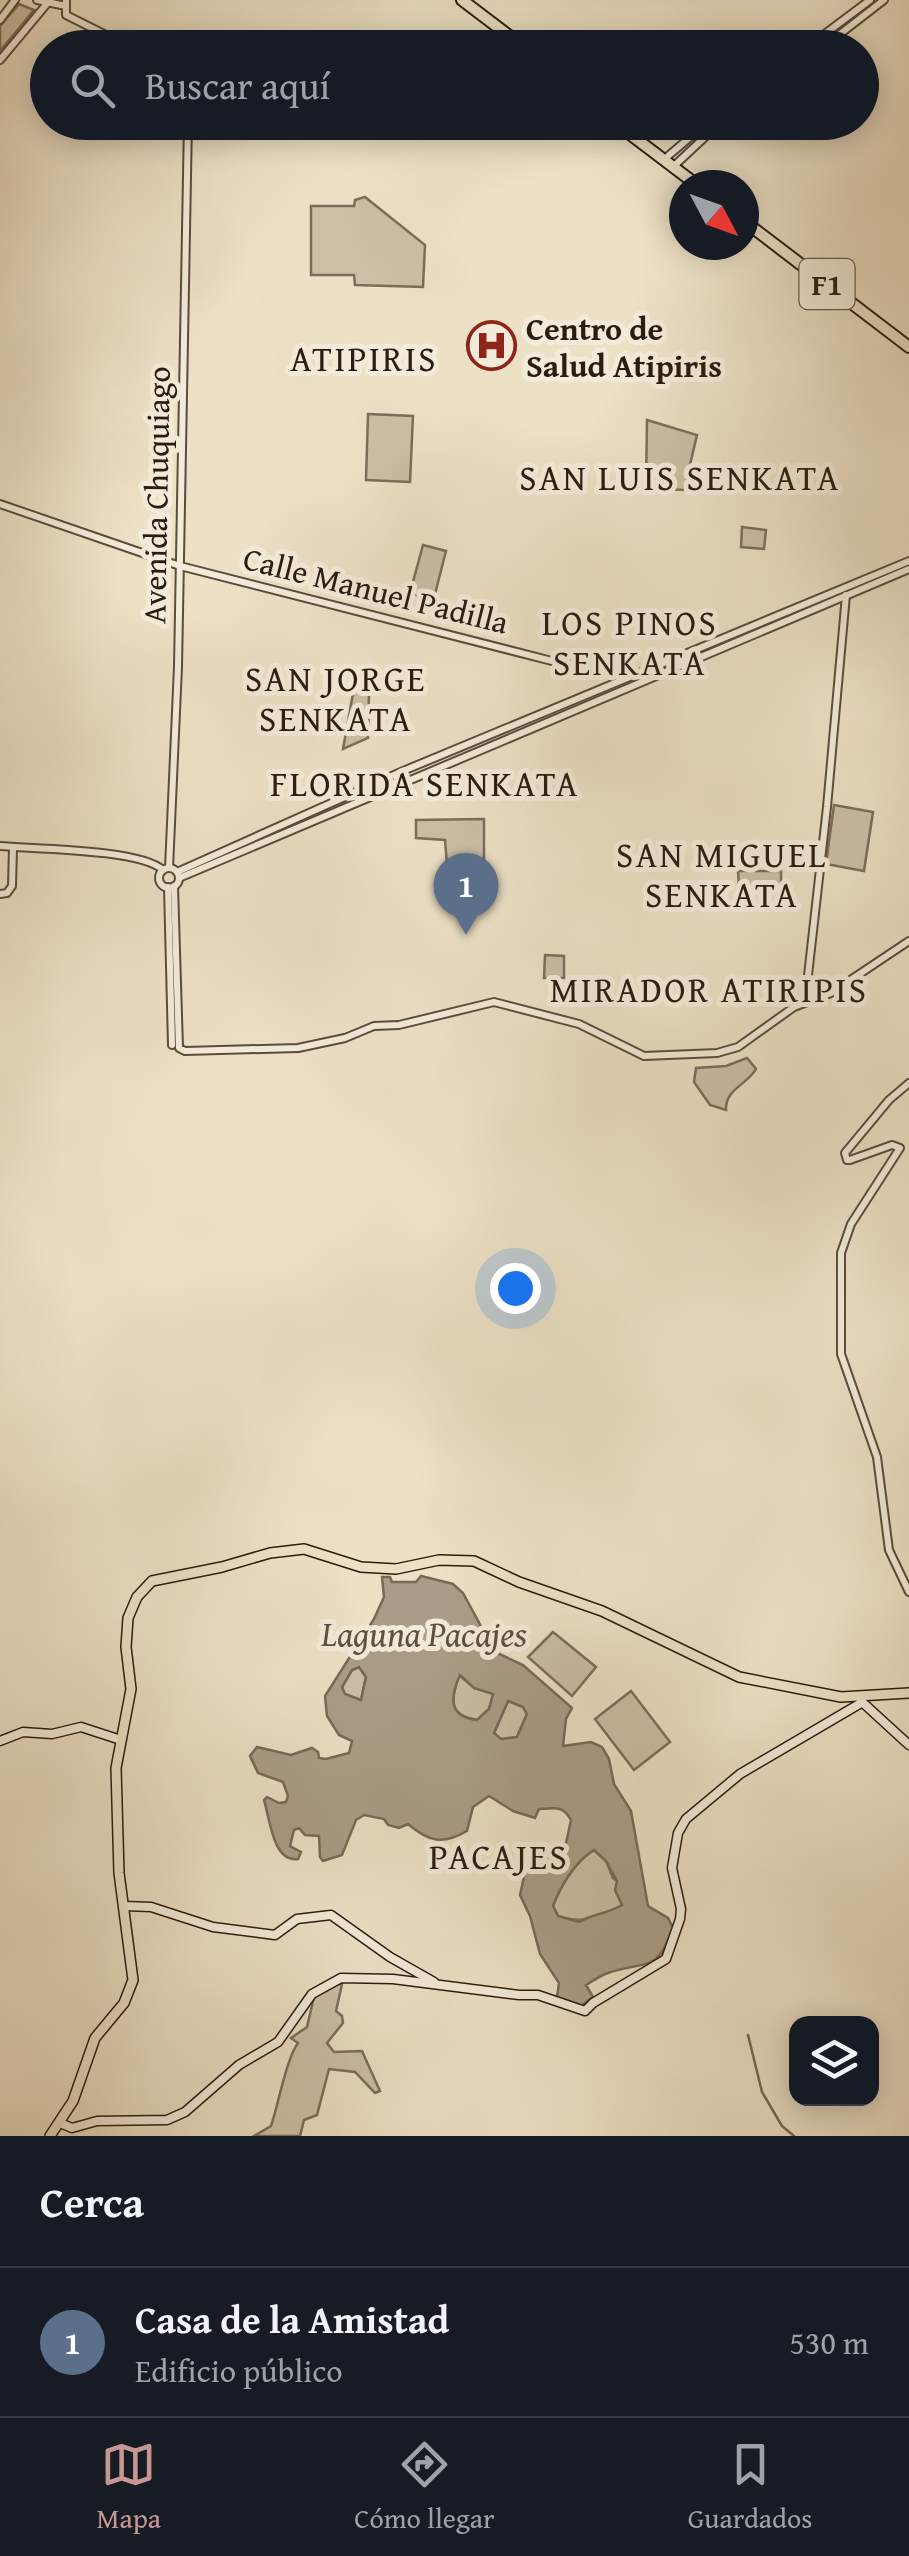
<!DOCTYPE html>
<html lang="es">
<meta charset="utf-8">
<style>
:root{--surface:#171b24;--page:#20242c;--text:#f1f3f6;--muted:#9ea1a6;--line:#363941;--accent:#c59692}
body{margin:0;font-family:"Gentium Book Plus",serif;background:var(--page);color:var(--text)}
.controls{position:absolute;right:30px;bottom:30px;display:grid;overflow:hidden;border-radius:20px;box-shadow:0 5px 25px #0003}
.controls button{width:90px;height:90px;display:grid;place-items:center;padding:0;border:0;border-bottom:2px solid var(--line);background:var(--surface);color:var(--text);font:50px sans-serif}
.compass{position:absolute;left:669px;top:170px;width:90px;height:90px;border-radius:50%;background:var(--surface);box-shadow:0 5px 25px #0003;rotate:131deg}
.you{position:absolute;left:515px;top:1288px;width:35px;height:35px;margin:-25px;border:8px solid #fff;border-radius:50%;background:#1a73e8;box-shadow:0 0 0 15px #1a73e833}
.badge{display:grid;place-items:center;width:65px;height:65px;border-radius:50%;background:var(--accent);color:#fff;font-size:32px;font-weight:700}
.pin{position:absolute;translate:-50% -82px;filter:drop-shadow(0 2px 5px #0008)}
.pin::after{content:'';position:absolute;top:52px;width:35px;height:30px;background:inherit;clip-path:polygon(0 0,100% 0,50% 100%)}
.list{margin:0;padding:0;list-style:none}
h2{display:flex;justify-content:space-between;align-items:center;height:130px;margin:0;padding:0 40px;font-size:42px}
h2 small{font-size:32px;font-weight:400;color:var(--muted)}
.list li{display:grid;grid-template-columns:65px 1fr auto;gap:30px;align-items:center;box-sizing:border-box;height:150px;padding:0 40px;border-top:2px solid var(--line)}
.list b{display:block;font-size:38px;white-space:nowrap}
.list p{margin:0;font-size:32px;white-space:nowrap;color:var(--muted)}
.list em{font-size:32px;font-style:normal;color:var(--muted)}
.icon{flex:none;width:55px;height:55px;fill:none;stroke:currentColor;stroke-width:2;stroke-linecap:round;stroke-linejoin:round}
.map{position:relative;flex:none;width:909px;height:2136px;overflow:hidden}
.search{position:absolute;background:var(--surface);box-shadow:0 5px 25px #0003;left:30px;right:30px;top:30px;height:110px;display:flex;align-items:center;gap:25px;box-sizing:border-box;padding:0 35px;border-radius:55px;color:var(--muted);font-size:38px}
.sheet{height:280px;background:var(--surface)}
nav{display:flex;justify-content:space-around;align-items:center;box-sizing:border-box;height:140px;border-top:2px solid var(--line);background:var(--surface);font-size:28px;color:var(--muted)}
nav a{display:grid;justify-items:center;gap:5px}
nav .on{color:var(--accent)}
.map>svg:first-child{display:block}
.green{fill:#cbbfa6;stroke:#7b6d5b;stroke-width:2.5}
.water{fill:#aa9d87;stroke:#776957;stroke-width:2.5;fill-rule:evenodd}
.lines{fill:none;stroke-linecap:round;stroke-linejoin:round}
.stream{stroke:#776957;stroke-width:2.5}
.tertiary-casing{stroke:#5b4c3d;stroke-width:10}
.secondary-casing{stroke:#2b1b10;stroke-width:11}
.primary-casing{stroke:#2b1b10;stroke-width:12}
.trunk-casing{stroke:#2b1b10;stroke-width:14}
.tertiary{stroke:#f3ebd9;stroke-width:6}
.secondary{stroke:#f3ebd9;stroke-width:8}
.primary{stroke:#ece0c5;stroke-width:9}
.trunk{stroke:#ece0c5;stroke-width:10}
.labels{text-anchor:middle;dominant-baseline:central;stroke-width:10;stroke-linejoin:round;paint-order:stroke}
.shield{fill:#f3ebd9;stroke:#67594c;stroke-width:2.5}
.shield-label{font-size:30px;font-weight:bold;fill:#2b1b10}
.poi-label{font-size:32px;font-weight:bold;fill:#2b1b10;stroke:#f3ebd9;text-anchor:start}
.street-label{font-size:32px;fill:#2b1b10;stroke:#f3ebd9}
.neighbourhood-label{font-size:35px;letter-spacing:2.5px;fill:#2b1b10;stroke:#f3ebd9}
.water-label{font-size:35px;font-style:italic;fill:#5e4f40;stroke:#f3ebd9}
</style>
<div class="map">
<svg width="909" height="2136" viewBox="0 0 909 2136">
<rect width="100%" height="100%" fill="#ece0c5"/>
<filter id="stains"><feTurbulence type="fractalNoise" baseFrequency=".002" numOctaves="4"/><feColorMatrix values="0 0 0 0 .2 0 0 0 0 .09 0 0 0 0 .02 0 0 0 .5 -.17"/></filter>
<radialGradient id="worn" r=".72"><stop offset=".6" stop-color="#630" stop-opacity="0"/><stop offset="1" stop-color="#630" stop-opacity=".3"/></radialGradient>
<g class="green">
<polygon points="19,4 34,10 0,51 0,26"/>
<polygon points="365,197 425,245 423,287 355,285 354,275 311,275 311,206 354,206 355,200"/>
<polygon points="368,414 413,416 410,482 366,480"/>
<polygon points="647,420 697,435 684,490 646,488"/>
<polygon points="742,527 766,530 764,549 741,547"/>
<polygon points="423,545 446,551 434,598 430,600 410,593"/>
<polygon points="354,688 369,693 368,738 343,749"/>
<polygon points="834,805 873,812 864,871 826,864"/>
<polygon points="484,819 484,865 447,865 445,840 416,838 416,820"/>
<polygon points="738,871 781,871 781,886 739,888"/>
<polygon points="545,955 564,956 564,978 544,978"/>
<path d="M747,1058L756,1069C747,1085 725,1089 726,1110L710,1105L694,1082L696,1068L726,1066Z"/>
<polygon points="553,1632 596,1667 572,1696 528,1657"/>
<polygon points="359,1667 366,1677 361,1700 345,1695 342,1687 352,1670"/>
<path d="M459,1675L474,1688L494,1694L489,1709L477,1720C447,1716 451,1698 459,1675Z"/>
<polygon points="631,1691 670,1742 634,1770 595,1719"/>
<polygon points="508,1701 523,1707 527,1714 517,1737 501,1740 494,1733"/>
<path d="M594,1850L606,1861L613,1878L617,1881L622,1905C601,1917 582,1925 558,1916L553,1906C560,1886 576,1861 594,1850Z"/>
<path d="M336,1984H342L336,2011L342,2016L343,2023L327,2043L334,2052L362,2051L380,2091L375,2093L355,2072L329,2069L317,2115L304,2120L300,2136H254L271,2126C278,2105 287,2057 298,2043L291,2038L307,2027L314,1997Z"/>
</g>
<path class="water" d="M421,1576L453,1584L463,1593L495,1652L523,1665L572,1708L566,1719L563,1746L591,1742L602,1747L609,1759L614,1784L631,1811L648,1906L668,1918L673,1928C657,1974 646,1960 608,1973C601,1975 593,1981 586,1985L593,1997L581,2006L557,1997L559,1983L540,1954L530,1916L520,1895L528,1858L554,1852L566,1843L571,1820C562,1804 555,1809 539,1809L535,1818L513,1811L489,1796L473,1807L467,1831C443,1845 429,1842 408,1824L399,1828L388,1825L384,1819L364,1815L356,1820L342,1855L323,1861L320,1857L319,1836L305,1835L299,1828L294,1830L290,1846L301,1852L298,1859C273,1863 270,1819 264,1800L267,1797L279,1803L286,1802L288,1796L283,1782L258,1773L250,1756L257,1747L291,1755L312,1748L318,1752L319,1758L326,1759L349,1753L352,1741L339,1735L327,1716L325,1696L374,1619L384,1597L382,1577H390L392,1582H416ZM359,1667L366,1677L361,1700L345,1694L342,1687L352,1670ZM460,1675L474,1688L493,1694L489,1709L477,1720C448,1716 450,1698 460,1675ZM508,1701L523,1707L527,1714L517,1737L501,1739L494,1733ZM594,1850L606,1861L617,1881L615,1890L622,1905C607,1914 592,1914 579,1922L558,1916L553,1906C560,1887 576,1860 594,1850Z"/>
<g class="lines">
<polyline class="stream" points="748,2035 762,2092 782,2126 794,2136"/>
<defs>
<g id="tertiary">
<polyline points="37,0 66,6"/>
<polyline points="66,0 66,15 132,48"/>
<polyline points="0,20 15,0"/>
<polyline points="806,48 870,0"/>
<polyline points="822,48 884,0"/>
<polyline points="0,60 50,0"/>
<polyline points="668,156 708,122"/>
<polyline points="674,166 721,122"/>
<polyline points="0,504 180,566 552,661 619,674"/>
<path d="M0,846C35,849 140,849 163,870"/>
<polyline points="169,868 178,667 188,122"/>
<circle cx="169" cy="878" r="10"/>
<polyline points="177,872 403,771 909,561"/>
<polyline points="179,878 909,569"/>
<polyline points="174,886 179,1048 185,1051 298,1048 345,1038 374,1026 399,1025 494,1002 579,1024 644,1056 717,1053 738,1047 794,1007 831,993 909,941"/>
<polyline points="168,887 172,1045"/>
<polyline points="0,894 7,893 12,886 13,847"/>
<polyline points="805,1002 827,807 846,595"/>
<polyline points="909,1083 889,1100 845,1153 847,1160 850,1160 892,1145 900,1148 851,1224 841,1253 841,1354 877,1457 889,1550 909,1592"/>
</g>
<g id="secondary">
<polyline points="861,1701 909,1745"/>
<polyline points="0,1741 23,1732 52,1734 81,1727 121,1740"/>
<polyline points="124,1906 151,1907 213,1927 275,1935 297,1919 331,1915 390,1957 434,1982"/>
<polyline points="60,2123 72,2128 97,2121 167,2120 185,2112 239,2065 278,2042 312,1994 341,1978 393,1979 519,1995 538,1995 585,2011 593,2003 666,1959 680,1919 681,1909 672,1868 678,1833 686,1819 740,1774 861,1703"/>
</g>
<polyline id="primary" points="50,2136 73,2101 95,2038 124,2003 133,1980 119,1873 116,1768 131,1689 126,1647 128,1618 137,1597 152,1581 222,1567 270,1553 304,1549 361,1567 396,1569 439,1560 474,1561 519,1582 602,1611 739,1677 841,1697 909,1693"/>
<g id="trunk">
<polyline points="462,0 525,48"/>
<polyline points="614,122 697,185"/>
<polyline points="744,221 909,347"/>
</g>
</defs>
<use href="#tertiary" class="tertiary-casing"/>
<use href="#secondary" class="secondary-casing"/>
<use href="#primary" class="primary-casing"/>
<use href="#trunk" class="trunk-casing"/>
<use href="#tertiary" class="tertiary"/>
<use href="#secondary" class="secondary"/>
<use href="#primary" class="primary"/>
<use href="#trunk" class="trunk"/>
</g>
<defs>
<symbol id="hospital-ring" viewBox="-11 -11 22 22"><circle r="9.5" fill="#f3ebd9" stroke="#8f2418" stroke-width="1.5"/><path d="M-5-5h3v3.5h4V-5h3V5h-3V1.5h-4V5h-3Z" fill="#8f2418"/></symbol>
</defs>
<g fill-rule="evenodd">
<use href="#hospital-ring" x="464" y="318" width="55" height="55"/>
</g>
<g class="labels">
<rect class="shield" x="799.5" y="259" width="55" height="50" rx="8"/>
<g class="shield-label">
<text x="827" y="284">F1</text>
</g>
<g class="poi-label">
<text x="526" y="328">Centro de<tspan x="526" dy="37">Salud Atipiris</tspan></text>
</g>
<g class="street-label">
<text transform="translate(156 495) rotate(-89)">Avenida Chuquiago</text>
<text transform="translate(376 590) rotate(14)">Calle Manuel Padilla</text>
</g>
<g class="neighbourhood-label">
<text x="364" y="358">ATIPIRIS</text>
<text x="680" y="477">SAN LUIS SENKATA</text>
<text x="630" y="622">LOS PINOS<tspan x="630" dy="40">SENKATA</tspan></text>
<text x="336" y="678">SAN JORGE<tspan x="336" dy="40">SENKATA</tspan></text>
<text x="425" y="783">FLORIDA SENKATA</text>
<text x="722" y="854">SAN MIGUEL<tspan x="722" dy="40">SENKATA</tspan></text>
<text x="709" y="989">MIRADOR ATIRIPIS</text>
<text x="499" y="1856">PACAJES</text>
</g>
<g class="water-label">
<text x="424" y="1633">Laguna Pacajes</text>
</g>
</g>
<rect width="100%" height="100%" filter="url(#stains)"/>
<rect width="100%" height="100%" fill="url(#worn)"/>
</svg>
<div class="controls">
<button><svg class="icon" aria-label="layers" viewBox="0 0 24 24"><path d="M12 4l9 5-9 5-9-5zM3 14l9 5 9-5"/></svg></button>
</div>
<svg class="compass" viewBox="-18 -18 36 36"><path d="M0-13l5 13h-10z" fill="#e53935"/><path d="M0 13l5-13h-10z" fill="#9ea1a6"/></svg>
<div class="you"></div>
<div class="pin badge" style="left:466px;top:935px;background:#5c6f8a">1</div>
<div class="search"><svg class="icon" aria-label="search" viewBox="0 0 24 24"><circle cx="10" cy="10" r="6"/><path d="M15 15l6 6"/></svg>Buscar aquí</div>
</div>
<section class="sheet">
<h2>Cerca<small></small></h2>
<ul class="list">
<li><span class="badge" style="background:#5c6f8a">1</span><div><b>Casa de la Amistad</b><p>Edificio público</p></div><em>530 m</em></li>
</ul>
</section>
<nav>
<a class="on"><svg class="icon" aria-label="map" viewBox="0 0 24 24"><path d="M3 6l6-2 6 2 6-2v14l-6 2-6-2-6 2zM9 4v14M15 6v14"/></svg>Mapa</a>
<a><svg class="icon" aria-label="directions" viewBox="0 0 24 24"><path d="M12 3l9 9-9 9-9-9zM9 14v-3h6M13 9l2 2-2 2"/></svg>Cómo llegar</a>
<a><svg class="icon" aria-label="saved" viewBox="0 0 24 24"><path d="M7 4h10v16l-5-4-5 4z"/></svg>Guardados</a>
</nav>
